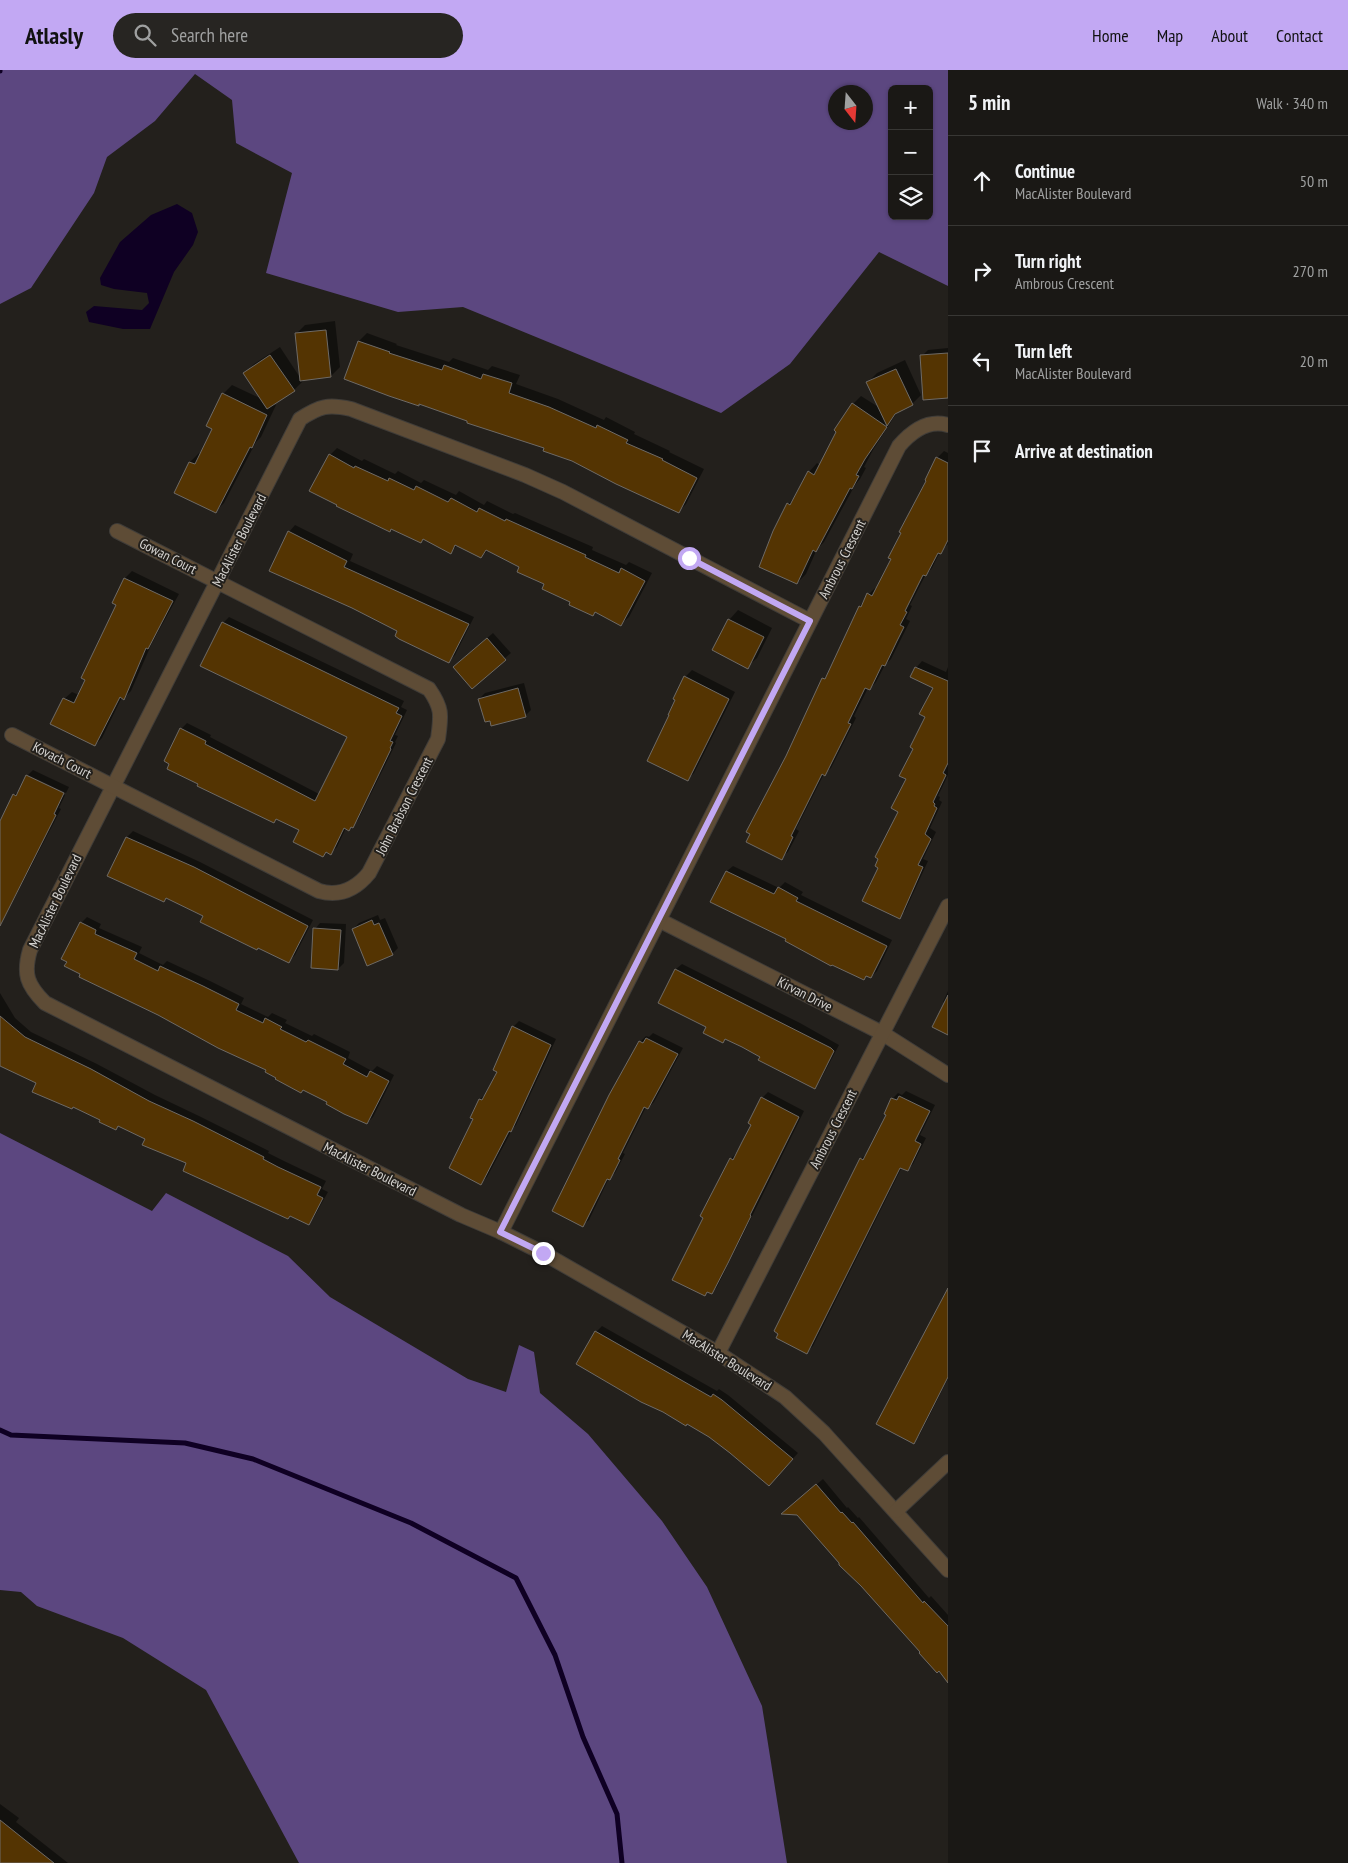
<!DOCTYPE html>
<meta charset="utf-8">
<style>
:root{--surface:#1a1815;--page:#272522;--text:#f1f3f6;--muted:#9fa0a0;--line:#383734;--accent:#c2a8f3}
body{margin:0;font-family:"PT Sans Narrow",sans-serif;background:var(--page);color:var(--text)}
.controls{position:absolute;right:15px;top:15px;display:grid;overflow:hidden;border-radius:8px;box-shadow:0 1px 4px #0004}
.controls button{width:45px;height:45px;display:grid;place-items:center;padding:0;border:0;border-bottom:1px solid var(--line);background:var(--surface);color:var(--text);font:25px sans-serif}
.compass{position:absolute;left:828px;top:15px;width:45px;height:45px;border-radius:50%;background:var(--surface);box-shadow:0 1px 4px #0004;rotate:163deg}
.stop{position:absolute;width:15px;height:15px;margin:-11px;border:4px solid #c2a8f3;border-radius:50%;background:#fff}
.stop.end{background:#c2a8f3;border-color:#fff;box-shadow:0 1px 5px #0008}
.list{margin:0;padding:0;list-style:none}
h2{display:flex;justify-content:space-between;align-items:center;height:65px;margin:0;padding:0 20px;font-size:21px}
h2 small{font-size:16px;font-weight:400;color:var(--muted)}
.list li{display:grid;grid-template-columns:32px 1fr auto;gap:15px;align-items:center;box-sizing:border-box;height:90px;padding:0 20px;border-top:1px solid var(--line)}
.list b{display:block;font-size:19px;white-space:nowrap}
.list p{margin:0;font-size:16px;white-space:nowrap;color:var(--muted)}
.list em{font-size:16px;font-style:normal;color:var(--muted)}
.icon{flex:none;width:28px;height:28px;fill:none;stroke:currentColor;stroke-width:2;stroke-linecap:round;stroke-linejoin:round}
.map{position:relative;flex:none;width:948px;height:1793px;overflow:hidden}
header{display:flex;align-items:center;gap:30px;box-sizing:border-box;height:70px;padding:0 25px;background:var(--accent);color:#111}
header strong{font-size:24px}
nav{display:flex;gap:28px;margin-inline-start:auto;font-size:18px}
.search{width:350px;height:45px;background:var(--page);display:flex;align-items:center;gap:12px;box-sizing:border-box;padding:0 18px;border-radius:28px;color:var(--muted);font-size:19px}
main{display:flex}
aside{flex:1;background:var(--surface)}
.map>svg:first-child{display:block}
.forest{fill:#5c4780;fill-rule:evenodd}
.water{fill:#0f0023}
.shadow{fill:#0007}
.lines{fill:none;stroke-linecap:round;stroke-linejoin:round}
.stream{stroke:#0f0023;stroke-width:5}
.building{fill:#543402;stroke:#6e6a66}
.street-casing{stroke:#403d39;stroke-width:16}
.street{stroke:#5e4c36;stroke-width:14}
.route{stroke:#c2a8f3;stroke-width:6}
.labels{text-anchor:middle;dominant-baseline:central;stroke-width:4;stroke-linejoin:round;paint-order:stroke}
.street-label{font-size:14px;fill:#d6d4d1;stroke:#23201c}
</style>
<header>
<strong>Atlasly</strong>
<div class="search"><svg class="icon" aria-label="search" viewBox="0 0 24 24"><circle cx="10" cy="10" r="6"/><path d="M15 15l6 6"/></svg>Search here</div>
<nav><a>Home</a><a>Map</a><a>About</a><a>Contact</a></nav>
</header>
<main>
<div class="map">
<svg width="948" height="1793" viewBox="0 0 948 1793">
<rect width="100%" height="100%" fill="#23201c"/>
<g class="forest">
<path d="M0,0H948V216L879,182L790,294L721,343L463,237L398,242L266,203L292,103L236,73L232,30L195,4L155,51L107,87L94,123L31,218L0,234ZM892,19H929V146H892ZM836,22H866V52H836Z"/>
<polygon points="0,1063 152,1141 166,1123 288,1186 330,1227 468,1309 506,1322 519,1275 534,1282 540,1323 588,1364 662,1451 707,1517 762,1636 787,1793 299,1793 206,1620 123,1568 37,1536 21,1522 0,1520"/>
</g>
<polygon class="water" points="177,134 192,143 198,162 193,175 174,202 150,259 123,259 89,252 86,242 94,236 142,240 149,233 147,223 114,219 101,215 100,208 120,172 151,145"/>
<g class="shadow">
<polygon points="335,251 340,297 331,306 302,309 303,311 294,320 273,334 276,335 261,367 256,372 224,433 215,442 190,392 199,383 201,384 213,358 223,324 232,315 262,329 245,303 254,294 280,277 301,309 296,264 305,255"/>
<polygon points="367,263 397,274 396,275 449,292 453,288 488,300 492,296 520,305 516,314 558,329 604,350 606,347 635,362 634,364 670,381 669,382 704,399 686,434 678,442 546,378 359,271"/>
<polygon points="948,278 948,327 925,329 922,286 928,280"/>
<polygon points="905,290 921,325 912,334 899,341 894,347 873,380 864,397 866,398 860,409 855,415 824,472 817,479 806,504 797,513 788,434 794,428 809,402 817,393 820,395 853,334 861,326 880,338 868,312 877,303"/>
<polygon points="337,378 362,391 364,389 395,404 398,401 421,413 424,410 456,425 459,421 484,435 487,431 513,444 515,443 593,477 592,480 626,495 629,492 652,503 629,547 621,554 596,541 593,544 572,532 521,496 488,480 481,487 458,475 450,482 425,468 421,472 392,458 390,461 330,385"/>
<polygon points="944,381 948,383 948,474 940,482 932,498 925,506 910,535 912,536 906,549 910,551 891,589 885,595 876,612 870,619 868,618 854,646 856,648 831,698 824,704 796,759 799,761 788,782 781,788 787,686 823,609 829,603 860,536 869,524 875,518 877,519 928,410 926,409 937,388"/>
<polygon points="295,455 353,484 350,491 474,547 455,585 449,591 399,560 289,462"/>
<polygon points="132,501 179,524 152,573 131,621 124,628 122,627 102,668 95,675 64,629 72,622 79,625 118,534 114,532 125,508"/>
<polygon points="738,540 772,558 757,588 747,597 729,550"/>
<polygon points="229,547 404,631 401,637 407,640 395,665 398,666 395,672 396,673 358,750 349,759 346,758 337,777 331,783 327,781 323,785 301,759 277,748 274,752 181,659 187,653 211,665 210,667 319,724 348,666 223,553"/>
<polygon points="493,563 511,583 472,617 461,591"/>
<polygon points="922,591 946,602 948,597 948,705 938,726 940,727 939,730 942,732 930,758 936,762 923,789 928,791 905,841 899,847 880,797 900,742 915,678 927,647 934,618 916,598"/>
<polygon points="692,600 735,622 694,703 687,710 676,630 674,629 685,607"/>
<polygon points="524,613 531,640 525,646 479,629 485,623"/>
<polygon points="33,700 69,717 66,723 28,705"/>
<polygon points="28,706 28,707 65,725 59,738 61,739 0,856 0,750 14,725 21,720"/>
<polygon points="133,761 200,792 313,850 295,885 289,891 167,827 164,830 108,805 127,767"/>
<polygon points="733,796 779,818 785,812 803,822 801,825 892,870 877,901 871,907 712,831 727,801"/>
<polygon points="378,845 380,850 385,848 398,878 392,884 353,859 359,853"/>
<polygon points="87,847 101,854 99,858 142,877 139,883 163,895 167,891 210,911 244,928 241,934 268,947 272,943 287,950 285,953 312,966 314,964 350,982 348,988 372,1001 377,996 394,1005 373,1047 367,1053 268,999 218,977 130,930 81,853"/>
<polygon points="320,853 346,854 344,893 338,899 315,859"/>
<polygon points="682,894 800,953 839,975 820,1011 815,1017 762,986 726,968 708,956 659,932 676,899"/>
<polygon points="948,921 948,964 933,956 945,933 943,932"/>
<polygon points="0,923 15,948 31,962 97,994 155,1025 199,1046 269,1081 268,1083 284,1091 326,1111 322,1119 328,1122 314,1147 309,1153 188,1093 147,1068 119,1055 101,1049 38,1012 2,995 0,997"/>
<polygon points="519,951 556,969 516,1055 513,1058 487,1107 481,1113 474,1049 471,1047 480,1029 486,1024 498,1001 513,957"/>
<polygon points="653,963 683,978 654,1032 648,1038 646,1037 623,1083 625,1084 615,1103 609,1108 589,1150 583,1155 610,1026 640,972 646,966 649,967"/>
<polygon points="906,1021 935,1035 920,1065 926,1068 913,1094 908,1100 902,1097 813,1276 807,1282 861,1089 867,1083 888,1044 892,1029 898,1023 902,1025"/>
<polygon points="768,1022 804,1041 717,1217 712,1223 708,1221 705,1225 705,1147 731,1089 736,1083 753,1054 762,1028"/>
<polygon points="948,1218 948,1309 919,1366 913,1372 877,1354"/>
<polygon points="602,1256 717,1321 719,1319 728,1325 798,1383 774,1409 596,1262"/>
<polygon points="823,1409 847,1438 848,1437 858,1448 859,1447 929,1528 931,1526 948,1545 948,1611 939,1599 798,1444 789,1438"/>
<polygon points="0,1734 19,1748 16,1752 68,1793 0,1793"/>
</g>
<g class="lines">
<g class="stream">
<polyline points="0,1 0,0"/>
<polyline points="0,1360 11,1365 185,1373 253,1389 411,1453 516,1508 555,1585 583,1667 617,1744 622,1793"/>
</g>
</g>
<g class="building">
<polygon points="326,260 331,307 300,311 295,263"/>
<polygon points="358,271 390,282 389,283 442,300 444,295 481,309 483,304 512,313 509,323 549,337 596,358 597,355 628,370 626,373 663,389 662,390 697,408 679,443 616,414 572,391 543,381 544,378 467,353 467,351 419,334 419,336 389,326 344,309"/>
<polygon points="948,283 948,328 923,330 920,285"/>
<polygon points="270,285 295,321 267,339 243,303"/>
<polygon points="896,299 913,335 895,344 887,356 866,312"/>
<polygon points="222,323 267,345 252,378 250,377 216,443 174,423 189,392 195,394 212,359 206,356"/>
<polygon points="852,333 887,357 865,389 856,405 859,406 852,419 850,418 816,482 813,480 797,514 759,497 773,461 787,433 790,435 808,401 814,405 836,362 834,360"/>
<polygon points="329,384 354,398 355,396 388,411 389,408 414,420 416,416 448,432 451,428 477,442 479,438 505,451 506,449 586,485 585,487 619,503 621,498 645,511 621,556 595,542 593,546 569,535 570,532 542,519 544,514 517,502 519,497 486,480 481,488 455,475 451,484 423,469 421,473 391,459 390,462 336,436 337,435 309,421"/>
<polygon points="936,387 948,393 948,470 941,484 938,483 926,506 923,505 905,541 907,542 900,555 904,557 897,571 885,596 882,595 870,620 865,618 848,653 851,654 825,706 822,704 791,766 793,767 782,790 746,772 750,764 746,762 786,686 822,608 825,609 859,536 861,537 867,523 872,526 891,489 888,488 901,463 899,462 926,411 925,410"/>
<polygon points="288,461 347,491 344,497 469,554 449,593 399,569 395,566 397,561 352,538 269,501"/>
<polygon points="124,508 173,531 148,579 146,578 124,630 120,627 95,676 50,654 63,628 74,633 85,610 81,608 116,535 112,533"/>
<polygon points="728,549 764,567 748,599 712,580"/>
<polygon points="222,552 399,638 396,643 402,646 390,671 393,672 390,678 391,679 353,758 351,757 349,761 344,758 331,785 326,782 323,787 293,772 299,760 276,749 274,753 197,716 198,714 167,699 169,694 164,691 180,658 206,671 205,674 315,731 347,667 200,596"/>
<polygon points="487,568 506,590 472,619 453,597"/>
<polygon points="915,597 948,611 948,693 943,703 946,705 933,732 935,734 934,736 937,738 925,764 931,769 918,795 923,797 900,849 862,831 878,798 875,796 878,789 875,787 898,742 891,738 906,709 899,706 913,679 910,677 925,647 919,644 933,618 910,607"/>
<polygon points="684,606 729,629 688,711 647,691 669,645 668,645 675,630 673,629"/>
<polygon points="518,618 526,647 491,656 490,651 485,652 478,629"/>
<polygon points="26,705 64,723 54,744 56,745 0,856 0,751 13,724 16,726"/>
<polygon points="126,767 194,797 308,856 289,893 258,878 257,880 200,852 203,846 166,828 164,832 107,806"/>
<polygon points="726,801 774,824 778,817 798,828 796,831 887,876 871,908 866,906 864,910 832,895 831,896 785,871 786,869 710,832"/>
<polygon points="372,850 374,855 379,853 393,885 367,896 352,859"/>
<polygon points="80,852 96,860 95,864 137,883 134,889 158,901 160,896 203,916 239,934 236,940 263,953 265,948 282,957 280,959 306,972 308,970 346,989 343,994 367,1007 370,1001 389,1011 367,1054 344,1044 326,1034 327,1032 303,1020 301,1023 275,1009 276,1008 265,1002 266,1000 218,978 158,945 79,907 80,904 64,896 67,892 61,889"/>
<polygon points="313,858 341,860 338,900 311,898"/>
<polygon points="675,899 831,978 834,981 815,1019 758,990 760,987 742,977 725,969 723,973 703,963 706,957 658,933"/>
<polygon points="948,925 948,965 932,957"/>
<polygon points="0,946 25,967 91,999 149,1031 193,1051 264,1087 263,1089 278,1097 321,1117 317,1125 323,1128 309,1155 290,1146 288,1149 183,1101 186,1093 142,1075 145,1069 118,1056 116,1060 99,1052 100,1050 73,1037 72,1039 32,1022 36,1013 0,996"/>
<polygon points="512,956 551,975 511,1062 509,1061 481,1115 449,1098 473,1049 470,1048 479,1029 482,1030 497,1002 493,1000"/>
<polygon points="646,968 678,984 648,1039 644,1037 618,1089 620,1090 610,1110 607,1109 583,1157 552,1141 609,1025 639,971 643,973"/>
<polygon points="899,1026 930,1041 915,1071 921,1074 908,1101 900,1098 807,1284 776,1268 778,1264 774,1261 860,1088 863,1090 886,1045 884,1044 891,1028 897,1030"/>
<polygon points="761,1027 799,1047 750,1145 751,1146 728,1193 712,1224 707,1222 705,1226 672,1210 703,1148 700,1146 730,1088 733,1090 742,1072 751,1055 748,1053"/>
<polygon points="948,1218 948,1307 914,1374 876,1354"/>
<polygon points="595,1261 711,1327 713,1324 722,1330 793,1389 769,1416 730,1383 709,1367 687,1354 686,1356 663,1342 641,1332 576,1294"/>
<polygon points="816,1414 841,1443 842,1442 852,1453 853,1452 923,1533 924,1531 948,1556 948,1613 939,1601 937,1603 919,1583 920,1582 861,1516 839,1495 839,1493 797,1445 781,1444"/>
<polygon points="0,1750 30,1774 54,1793 0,1793"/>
</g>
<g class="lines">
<defs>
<g id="street">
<path d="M810,551L563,422L525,405L351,339C328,334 320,336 300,349C211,527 119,702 30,880C23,904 27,915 45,933L461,1145L501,1162L543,1183L718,1283L785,1327L824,1363L948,1500"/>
<path d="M12,665L319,821C340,827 356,819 369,803L438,669C441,646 443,639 429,619L117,461"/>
<polyline points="659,850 882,963 948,1005"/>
<path d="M501,1162L899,376C911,362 928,349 948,355"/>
<polyline points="718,1283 948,836"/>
<polyline points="896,1441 948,1392"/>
</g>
</defs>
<use href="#street" class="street-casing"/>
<use href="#street" class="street"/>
</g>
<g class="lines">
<polyline class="route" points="543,1183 500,1162 810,551 689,488"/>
</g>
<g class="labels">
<g class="street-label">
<text transform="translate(239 470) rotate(-63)">MacAlister Boulevard</text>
<text transform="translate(168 486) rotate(27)">Gowan Court</text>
<text transform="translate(842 489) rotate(-63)">Ambrous Crescent</text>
<text transform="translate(62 690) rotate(27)">Kovach Court</text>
<text transform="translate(404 736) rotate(-63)">John Brabson Crescent</text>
<text transform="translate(55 831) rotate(-64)">MacAlister Boulevard</text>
<text transform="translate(805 924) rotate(27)">Kirvan Drive</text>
<text transform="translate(833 1059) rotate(-63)">Ambrous Crescent</text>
<text transform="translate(370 1099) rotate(27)">MacAlister Boulevard</text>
<text transform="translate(727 1290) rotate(32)">MacAlister Boulevard</text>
</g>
</g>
</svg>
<div class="controls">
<button>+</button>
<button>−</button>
<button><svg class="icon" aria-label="layers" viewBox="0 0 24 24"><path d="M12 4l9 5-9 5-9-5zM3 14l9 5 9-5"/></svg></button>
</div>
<svg class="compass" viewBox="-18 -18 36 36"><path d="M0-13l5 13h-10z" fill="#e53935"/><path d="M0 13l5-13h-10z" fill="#9fa0a0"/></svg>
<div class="stop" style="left:689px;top:488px"></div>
<div class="stop end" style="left:543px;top:1183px"></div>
</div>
<aside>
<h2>5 min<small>Walk · 340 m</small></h2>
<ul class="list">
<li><svg class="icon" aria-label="ahead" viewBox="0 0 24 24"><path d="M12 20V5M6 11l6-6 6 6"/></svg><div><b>Continue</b><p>MacAlister Boulevard</p></div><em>50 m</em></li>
<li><svg class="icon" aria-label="right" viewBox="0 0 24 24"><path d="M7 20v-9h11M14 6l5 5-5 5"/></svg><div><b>Turn right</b><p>Ambrous Crescent</p></div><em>270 m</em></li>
<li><svg class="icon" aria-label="left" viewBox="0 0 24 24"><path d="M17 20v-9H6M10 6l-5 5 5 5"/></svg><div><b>Turn left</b><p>MacAlister Boulevard</p></div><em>20 m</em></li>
<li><svg class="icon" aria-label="arrive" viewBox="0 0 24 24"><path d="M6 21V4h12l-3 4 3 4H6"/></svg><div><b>Arrive at destination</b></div></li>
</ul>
</aside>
</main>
